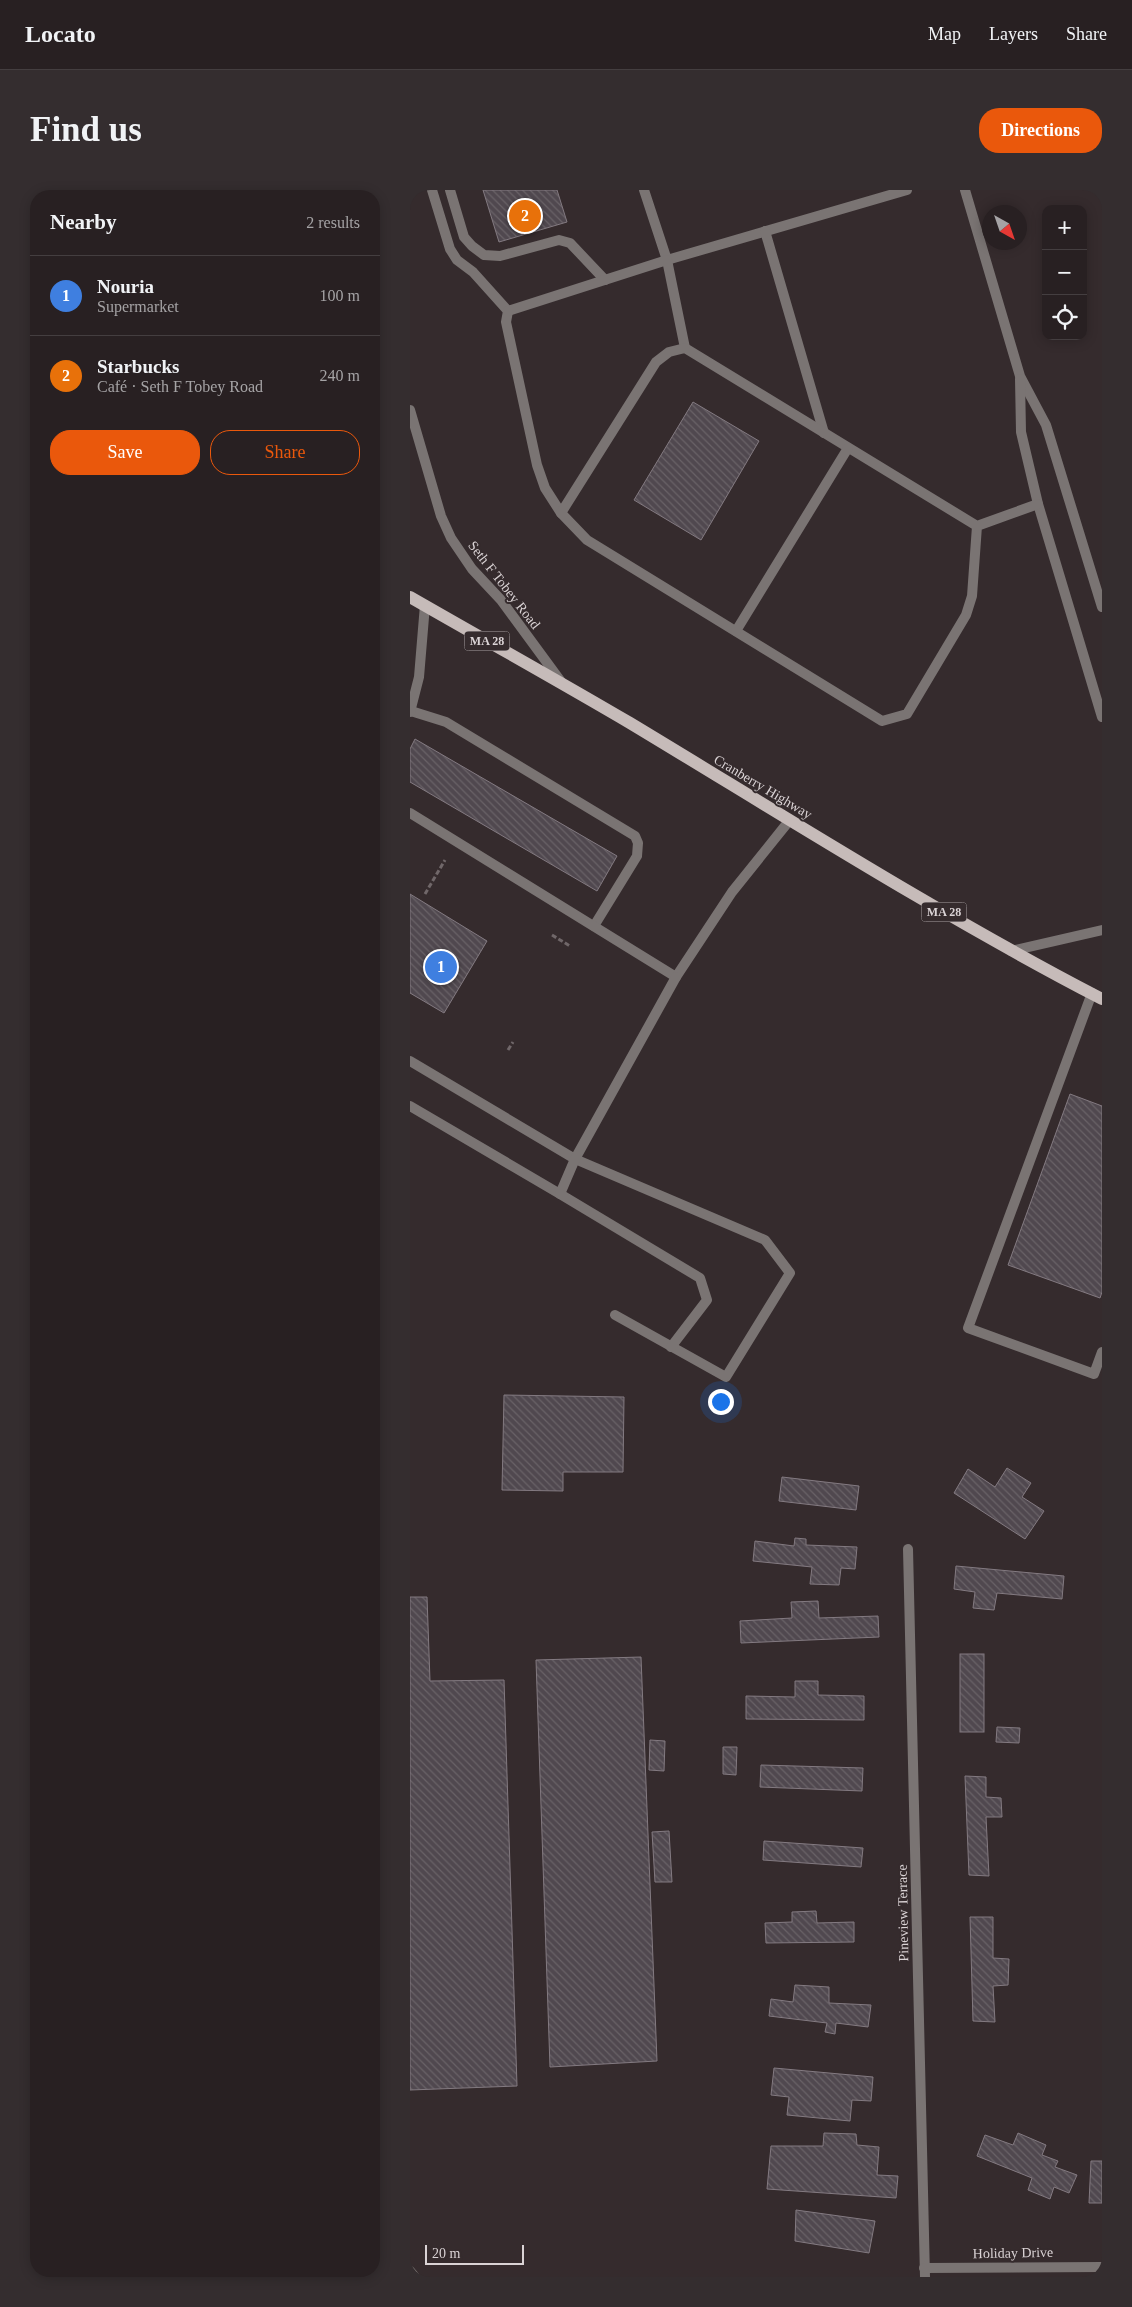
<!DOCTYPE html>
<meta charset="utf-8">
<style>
:root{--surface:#282022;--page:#342d2f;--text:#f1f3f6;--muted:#a5a3a5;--line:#443e40;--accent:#ea580c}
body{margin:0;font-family:Georgia,serif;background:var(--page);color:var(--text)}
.controls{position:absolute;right:15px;top:15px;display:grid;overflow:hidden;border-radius:10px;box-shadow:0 2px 12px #0003}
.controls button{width:45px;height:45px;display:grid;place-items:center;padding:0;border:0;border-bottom:1px solid var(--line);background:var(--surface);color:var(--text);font:25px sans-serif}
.compass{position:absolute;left:572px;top:15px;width:45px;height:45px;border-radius:50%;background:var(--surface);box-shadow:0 2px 12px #0003;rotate:140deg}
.scale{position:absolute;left:15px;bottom:12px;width:99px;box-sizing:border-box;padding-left:5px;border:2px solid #dad3d5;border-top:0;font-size:14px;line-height:18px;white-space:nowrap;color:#dad3d5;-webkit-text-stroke:4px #352b2d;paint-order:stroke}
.you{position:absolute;left:310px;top:1211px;width:18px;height:18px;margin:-12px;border:4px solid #fff;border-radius:50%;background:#1a73e8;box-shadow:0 0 0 8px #1a73e833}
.badge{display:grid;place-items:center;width:32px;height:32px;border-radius:50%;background:var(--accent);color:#fff;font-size:16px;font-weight:700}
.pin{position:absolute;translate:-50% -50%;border:2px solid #fff;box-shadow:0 1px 5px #0006}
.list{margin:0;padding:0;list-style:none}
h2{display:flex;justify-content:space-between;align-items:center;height:65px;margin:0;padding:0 20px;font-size:21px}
h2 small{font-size:16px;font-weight:400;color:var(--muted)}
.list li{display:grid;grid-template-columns:32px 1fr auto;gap:15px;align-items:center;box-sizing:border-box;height:80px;padding:0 20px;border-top:1px solid var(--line)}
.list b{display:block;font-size:19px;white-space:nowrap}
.list p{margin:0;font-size:16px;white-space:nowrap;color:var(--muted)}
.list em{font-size:16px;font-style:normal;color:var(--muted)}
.actions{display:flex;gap:10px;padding:15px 20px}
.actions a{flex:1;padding:11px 0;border:1px solid var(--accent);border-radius:20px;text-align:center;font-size:18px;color:var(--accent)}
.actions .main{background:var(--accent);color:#fff}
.icon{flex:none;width:28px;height:28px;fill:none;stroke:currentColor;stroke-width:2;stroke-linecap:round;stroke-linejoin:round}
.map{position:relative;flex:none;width:692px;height:2087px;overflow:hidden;border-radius:20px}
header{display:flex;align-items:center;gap:30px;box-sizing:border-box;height:70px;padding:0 25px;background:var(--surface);border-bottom:1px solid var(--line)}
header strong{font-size:24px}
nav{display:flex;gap:28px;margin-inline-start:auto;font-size:18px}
.intro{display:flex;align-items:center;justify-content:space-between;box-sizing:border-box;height:120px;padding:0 30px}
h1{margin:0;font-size:35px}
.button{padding:12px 22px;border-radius:20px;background:var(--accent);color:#fff;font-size:18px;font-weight:700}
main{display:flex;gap:30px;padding:0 30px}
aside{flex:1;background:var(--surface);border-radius:20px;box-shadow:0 2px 12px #0003}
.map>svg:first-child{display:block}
.building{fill:url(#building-back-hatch);stroke:#837a81}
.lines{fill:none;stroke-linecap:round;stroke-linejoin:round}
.path{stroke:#706769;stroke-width:3;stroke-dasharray:5 2.5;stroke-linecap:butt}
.service{stroke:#7a7473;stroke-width:10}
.minor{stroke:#7a7473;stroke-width:10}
.primary{stroke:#c6bbb9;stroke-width:12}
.labels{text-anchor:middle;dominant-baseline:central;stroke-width:4;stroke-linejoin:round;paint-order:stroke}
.shield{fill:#352b2d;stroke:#a8a1a3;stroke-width:1}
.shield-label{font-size:12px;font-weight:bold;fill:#dad3d5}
.street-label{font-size:14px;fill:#dad3d5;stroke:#352b2d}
</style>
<header>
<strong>Locato</strong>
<nav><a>Map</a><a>Layers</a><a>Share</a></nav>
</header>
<div class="intro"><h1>Find us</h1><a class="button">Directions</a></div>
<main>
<aside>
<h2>Nearby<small>2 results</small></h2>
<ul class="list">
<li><span class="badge" style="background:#3f7fe0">1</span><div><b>Nouria</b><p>Supermarket</p></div><em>100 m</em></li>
<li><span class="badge" style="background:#e8710a">2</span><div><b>Starbucks</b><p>Café · Seth F Tobey Road</p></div><em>240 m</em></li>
</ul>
<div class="actions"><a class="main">Save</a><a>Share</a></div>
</aside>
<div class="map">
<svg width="692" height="2087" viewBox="0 0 692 2087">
<defs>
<pattern id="building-back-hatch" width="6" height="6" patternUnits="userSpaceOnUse" patternTransform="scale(1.25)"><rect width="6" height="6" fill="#50484f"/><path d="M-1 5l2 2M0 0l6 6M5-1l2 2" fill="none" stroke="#696267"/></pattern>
</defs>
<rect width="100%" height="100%" fill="#352b2d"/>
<g class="building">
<polygon points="73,0 147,0 157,32 89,52"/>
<polygon points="283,212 349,251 291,350 224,310"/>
<polygon points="5,549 207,666 187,701 0,592 0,559"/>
<polygon points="0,704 77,751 34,823 0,803"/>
<polygon points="660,904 692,916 692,1102 690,1108 598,1075"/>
<polygon points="94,1205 214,1207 213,1282 153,1282 153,1301 92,1300"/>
<polygon points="597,1278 621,1293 612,1307 634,1321 615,1349 544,1303 558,1279 585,1297"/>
<polygon points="372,1287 449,1296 446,1320 369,1311"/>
<polygon points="385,1348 396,1349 396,1355 447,1357 445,1379 431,1378 429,1395 400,1394 402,1377 343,1371 345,1351 384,1356"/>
<polygon points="546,1376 654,1386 652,1409 587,1403 584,1420 563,1418 565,1402 544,1399"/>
<polygon points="0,1407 17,1407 20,1491 94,1490 107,1896 0,1900"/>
<polygon points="408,1411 409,1428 468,1426 469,1447 331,1453 330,1431 382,1428 381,1412"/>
<rect x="550" y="1464" width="24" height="78"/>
<polygon points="231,1467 247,1871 140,1877 126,1470"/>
<polygon points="385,1491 408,1491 408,1505 454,1506 454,1530 336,1529 336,1506 385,1507"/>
<polygon points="587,1537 610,1538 609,1553 586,1552"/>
<polygon points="240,1550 255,1551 254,1581 239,1580"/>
<polygon points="313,1557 327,1557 326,1585 313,1584"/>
<polygon points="351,1575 453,1578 452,1601 350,1597"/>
<polygon points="555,1586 576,1587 576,1607 591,1608 592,1627 576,1627 579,1686 559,1685"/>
<polygon points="259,1641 262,1692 245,1692 242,1642"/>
<polygon points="354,1651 453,1658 451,1677 353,1670"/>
<polygon points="406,1721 407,1733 444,1732 444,1752 356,1753 355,1733 382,1732 382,1722"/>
<polygon points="560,1727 583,1727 583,1768 599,1769 598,1795 583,1796 585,1832 563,1831"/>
<polygon points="385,1795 419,1797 419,1813 461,1815 458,1837 426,1833 425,1844 415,1842 417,1833 359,1826 361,1809 383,1812"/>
<polygon points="364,1878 463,1887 461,1911 442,1910 440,1931 377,1925 379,1907 361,1905"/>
<polygon points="414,1943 446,1944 447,1955 469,1957 467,1985 488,1986 486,2008 357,1999 361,1956 413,1956"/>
<polygon points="608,1943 636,1955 632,1965 648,1971 645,1977 667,1985 659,2003 644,1997 640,2009 618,2000 622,1988 567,1966 575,1945 603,1955"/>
<polygon points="681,1971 692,1971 692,2013 679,2013"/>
<polygon points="386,2020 465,2031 459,2063 385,2051"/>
</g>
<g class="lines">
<g class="path">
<polyline points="15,704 35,670"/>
<polyline points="142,745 160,756"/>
<polyline points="98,860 103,852"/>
</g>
<g class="service">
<polyline points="22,0 40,59 47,70 63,82 98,121 96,132 127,275 135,298 151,323"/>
<polyline points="40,0 54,47 62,56 74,65 90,66 149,50 160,53 195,90"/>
<polyline points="234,0 257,70 497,0"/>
<polyline points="555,0 610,186 636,235 692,417"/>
<polyline points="355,41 414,243"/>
<polyline points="98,121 257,70 275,158"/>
<polyline points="610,189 611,242 628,314 692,527"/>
<polyline points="567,336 562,406 556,425 497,524 472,531 177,350 151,323 246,172 259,162 275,158 567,336 628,314"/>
<polyline points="326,441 438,258"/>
<polyline points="1,521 36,532 225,646 228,653 227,666 184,736"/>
<polyline points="0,522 9,487 15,415"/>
<polyline points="0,623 266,787 322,702 379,631"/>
<polyline points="601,761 692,740"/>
<polyline points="682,803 558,1138 684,1184 692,1162"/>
<polyline points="0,871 165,969 355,1050 380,1083 316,1187 205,1125"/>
<polyline points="0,916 150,1004 165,969 266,787"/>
<polyline points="150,1004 290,1088 297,1110 261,1157"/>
<polyline points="0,2081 5,2087"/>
</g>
<g class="minor">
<polyline points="0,220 31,326 41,348 62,379 91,410 152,493"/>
<polyline points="498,1359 515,2087"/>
<polyline points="514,2078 692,2077"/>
</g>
<path class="primary" d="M0,407C73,449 147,490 220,533C376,627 530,725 692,809"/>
</g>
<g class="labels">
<g class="shield">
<rect x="54.5" y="441.5" width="45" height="19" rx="4"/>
<rect x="511.5" y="712.5" width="45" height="19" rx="4"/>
</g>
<g class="shield-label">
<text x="77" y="451">MA 28</text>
<text x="534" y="722">MA 28</text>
</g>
<g class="street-label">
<text transform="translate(94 395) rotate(52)">Seth F Tobey Road</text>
<text transform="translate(353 597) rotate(31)">Cranberry Highway</text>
<text transform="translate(493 1723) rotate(-91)">Pineview Terrace</text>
<text transform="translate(603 2063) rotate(-1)">Holiday Drive</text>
</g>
</g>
</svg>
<div class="controls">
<button>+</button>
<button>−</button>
<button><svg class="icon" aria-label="locate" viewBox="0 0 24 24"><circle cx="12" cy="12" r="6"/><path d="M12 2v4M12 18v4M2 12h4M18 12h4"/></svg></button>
</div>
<svg class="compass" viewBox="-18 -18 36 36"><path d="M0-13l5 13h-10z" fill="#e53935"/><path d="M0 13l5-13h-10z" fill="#a5a3a5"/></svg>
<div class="scale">20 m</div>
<div class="you"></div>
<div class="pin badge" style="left:31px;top:777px;background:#3f7fe0">1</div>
<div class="pin badge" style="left:115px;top:26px;background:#e8710a">2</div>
</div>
</main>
